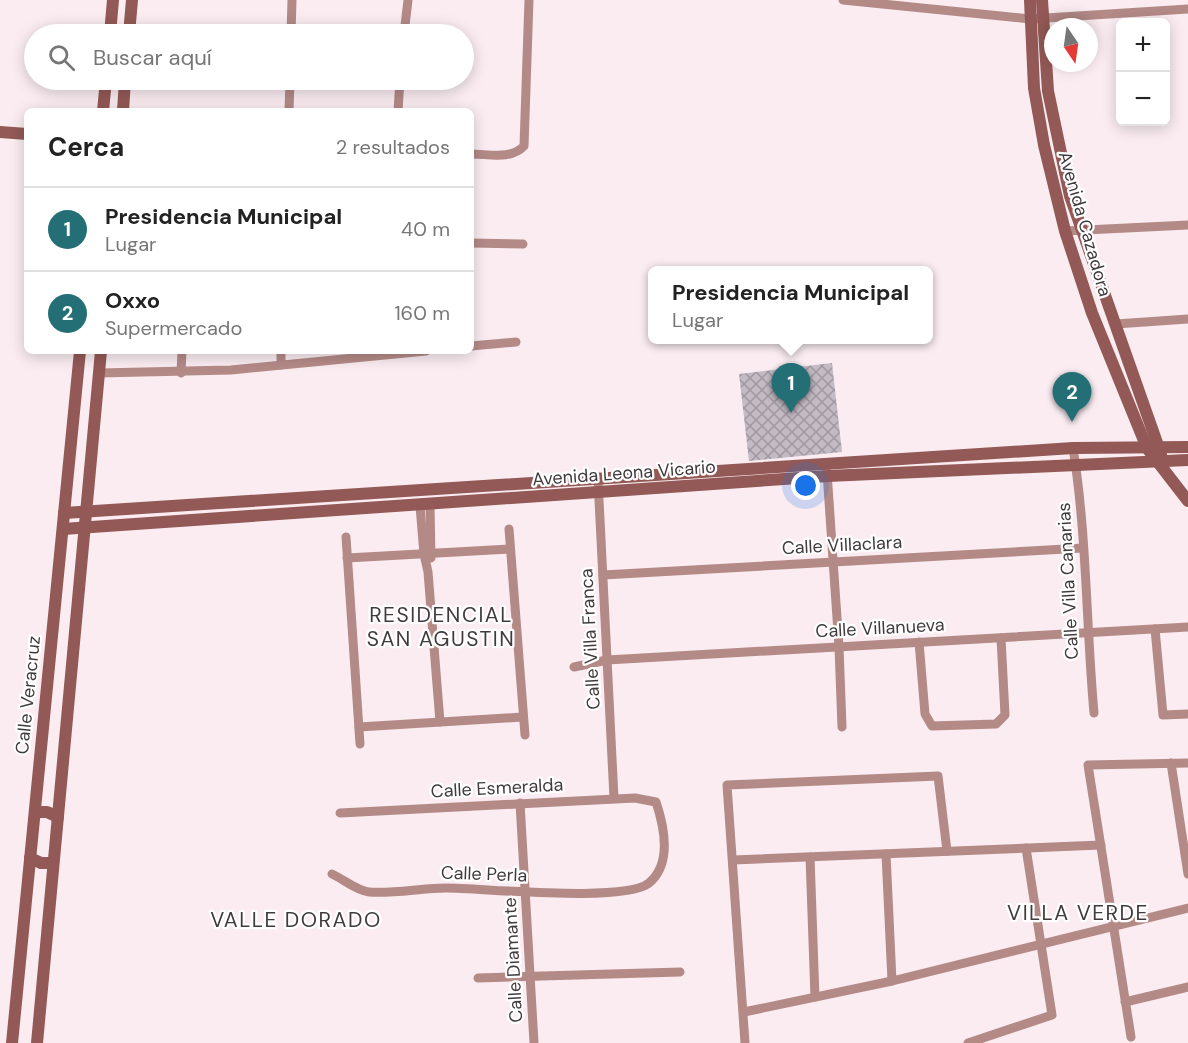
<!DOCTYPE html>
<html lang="es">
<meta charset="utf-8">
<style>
:root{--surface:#fff;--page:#f2f2f2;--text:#222;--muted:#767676;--line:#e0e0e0;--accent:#246e76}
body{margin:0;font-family:"DM Sans",sans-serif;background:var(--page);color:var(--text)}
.controls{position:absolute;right:18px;top:18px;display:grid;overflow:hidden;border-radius:9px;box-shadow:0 3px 15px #0003}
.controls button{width:54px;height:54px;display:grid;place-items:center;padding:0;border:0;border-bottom:2px solid var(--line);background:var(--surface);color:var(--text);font:30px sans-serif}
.compass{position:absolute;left:1044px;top:18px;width:54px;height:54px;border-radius:50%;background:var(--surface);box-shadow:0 3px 15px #0003;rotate:167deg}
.you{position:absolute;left:806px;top:486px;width:21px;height:21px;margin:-15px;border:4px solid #fff;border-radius:50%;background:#1a73e8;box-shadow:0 0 0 9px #1a73e833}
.badge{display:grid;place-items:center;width:39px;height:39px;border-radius:50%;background:var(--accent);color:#fff;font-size:20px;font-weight:700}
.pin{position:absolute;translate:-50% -50px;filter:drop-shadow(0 2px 3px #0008)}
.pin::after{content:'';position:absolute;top:32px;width:21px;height:18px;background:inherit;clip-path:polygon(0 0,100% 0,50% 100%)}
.popup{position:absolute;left:648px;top:266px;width:285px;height:78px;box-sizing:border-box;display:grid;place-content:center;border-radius:9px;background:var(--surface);filter:drop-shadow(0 2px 4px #0005);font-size:20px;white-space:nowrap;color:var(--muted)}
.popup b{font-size:22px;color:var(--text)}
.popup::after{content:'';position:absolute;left:50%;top:100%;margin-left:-12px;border:12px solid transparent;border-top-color:var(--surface)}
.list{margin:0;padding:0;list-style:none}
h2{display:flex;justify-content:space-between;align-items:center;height:78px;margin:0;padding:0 24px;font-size:26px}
h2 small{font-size:20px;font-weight:400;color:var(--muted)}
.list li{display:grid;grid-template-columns:39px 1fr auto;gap:18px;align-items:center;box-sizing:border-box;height:84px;padding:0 24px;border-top:2px solid var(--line)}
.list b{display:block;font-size:22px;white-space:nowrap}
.list p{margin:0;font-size:20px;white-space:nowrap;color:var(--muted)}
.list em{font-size:20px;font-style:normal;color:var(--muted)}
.icon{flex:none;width:33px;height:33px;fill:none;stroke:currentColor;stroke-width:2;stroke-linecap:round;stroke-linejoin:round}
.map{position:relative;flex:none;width:1188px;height:1043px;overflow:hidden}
.search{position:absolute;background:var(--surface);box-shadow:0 3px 15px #0003;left:24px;top:24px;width:450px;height:66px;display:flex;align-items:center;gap:15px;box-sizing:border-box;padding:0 21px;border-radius:33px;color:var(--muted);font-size:22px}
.panel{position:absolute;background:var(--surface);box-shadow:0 3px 15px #0003;left:24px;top:108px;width:450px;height:246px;border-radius:9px}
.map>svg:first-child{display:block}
.building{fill:url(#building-cross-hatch)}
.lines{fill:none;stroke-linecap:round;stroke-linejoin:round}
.street{stroke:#b48a87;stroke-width:9}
.secondary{stroke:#935956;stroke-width:12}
.labels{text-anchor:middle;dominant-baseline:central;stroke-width:4.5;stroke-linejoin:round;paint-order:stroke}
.street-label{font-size:18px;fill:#413b3d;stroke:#fff}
.quarter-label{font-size:21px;letter-spacing:1.5px;fill:#413b3d;stroke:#fff}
</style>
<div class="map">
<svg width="1188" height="1043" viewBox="0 0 1188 1043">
<defs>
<pattern id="building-cross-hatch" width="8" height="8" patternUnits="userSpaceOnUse" patternTransform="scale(1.5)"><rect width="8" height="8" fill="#c3bac4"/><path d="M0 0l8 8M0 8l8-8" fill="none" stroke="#a098a0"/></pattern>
</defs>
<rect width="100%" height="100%" fill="#faecf1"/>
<polygon class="building" points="832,363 842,452 749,461 739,374"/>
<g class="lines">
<g class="street">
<polyline points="843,0 1030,19 1188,9"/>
<polyline points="291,34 292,0"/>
<polyline points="404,34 408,0"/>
<polyline points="289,111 290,80"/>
<polyline points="398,111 400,80"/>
<path d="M471,154C489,154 511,160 524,146L529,0"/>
<polyline points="1065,231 1188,225"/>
<polyline points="471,243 523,244"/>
<polyline points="1116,324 1188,319"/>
<polyline points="471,346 516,342"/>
<polyline points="281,365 281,351"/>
<polyline points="99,373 231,370 426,351"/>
<polyline points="181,373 182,351"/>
<path d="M1073,448C1087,535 1086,625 1094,713"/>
<polyline points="827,472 839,647 842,727"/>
<polyline points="598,480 614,798"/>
<polyline points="430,505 431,558"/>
<polyline points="420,506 424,554 428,572 440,722"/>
<polyline points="509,529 525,735"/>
<polyline points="346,537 360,744"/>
<polyline points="347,558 510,549"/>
<polyline points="603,575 1083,548"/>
<polyline points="1155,629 1163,715 1188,714"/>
<polyline points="919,642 925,714 932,726 996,724 1005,715 1001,638"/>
<polyline points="574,667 607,660 1188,627"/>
<polyline points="359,727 523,717"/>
<polyline points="1171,763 1188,874"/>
<polyline points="520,803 534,1043"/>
<polyline points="886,854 892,981"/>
<polyline points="810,857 815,997"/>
<polyline points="733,860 1101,845"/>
<path d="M332,874C343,879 357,891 369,892C394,894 421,888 446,888C483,888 625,903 649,883C673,863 664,826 656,802L635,798L340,813"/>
<polyline points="478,978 680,972"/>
<polyline points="1125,1002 1188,987"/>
<polyline points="744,1012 892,981 1188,908"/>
<polyline points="1131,1037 1088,765 1188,763"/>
<polyline points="745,1043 727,785 938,776 947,851"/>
<polyline points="968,1043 1052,1015 1026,848"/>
</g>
<g class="secondary">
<polyline points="1030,0 1034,88 1044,145 1065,231 1092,313 1147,448 1188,501"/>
<polyline points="1042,0 1048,91 1070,196 1161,454"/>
<polyline points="110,34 113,0"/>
<polyline points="129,34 132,0"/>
<polyline points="103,111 106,80"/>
<polyline points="123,111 125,80"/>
<polyline points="0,132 27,134"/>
<polyline points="64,513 1073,448 1188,447"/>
<polyline points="63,529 828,476 1188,460"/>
<polyline points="35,812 47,812 58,817"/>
<polyline points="30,858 41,863 53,863"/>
<polyline points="12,1043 80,351"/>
<polyline points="37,1043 101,351"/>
</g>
</g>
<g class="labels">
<g class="street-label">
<text transform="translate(1085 224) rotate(74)">Avenida Cazadora</text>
<text transform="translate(624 473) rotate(-4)">Avenida Leona Vicario</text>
<text transform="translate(842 545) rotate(-3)">Calle Villaclara</text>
<text transform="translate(1068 581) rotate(-93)">Calle Villa Canarias</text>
<text transform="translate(880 628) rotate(-3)">Calle Villanueva</text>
<text transform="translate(590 639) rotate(-93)">Calle Villa Franca</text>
<text transform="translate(28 695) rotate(-84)">Calle Veracruz</text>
<text transform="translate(497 788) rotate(-3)">Calle Esmeralda</text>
<text transform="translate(484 874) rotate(2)">Calle Perla</text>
<text transform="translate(513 960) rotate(-93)">Calle Diamante</text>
</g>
<g class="quarter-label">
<text x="441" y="615">RESIDENCIAL<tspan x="441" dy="24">SAN AGUSTIN</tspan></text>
<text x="1078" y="913">VILLA VERDE</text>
<text x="296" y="920">VALLE DORADO</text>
</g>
</g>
</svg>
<div class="controls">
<button>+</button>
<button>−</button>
</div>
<svg class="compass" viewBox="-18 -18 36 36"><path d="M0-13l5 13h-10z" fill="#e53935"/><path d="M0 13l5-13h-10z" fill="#767676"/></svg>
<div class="you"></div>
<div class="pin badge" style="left:791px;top:413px">1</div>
<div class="popup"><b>Presidencia Municipal</b>Lugar</div>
<div class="pin badge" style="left:1072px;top:422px">2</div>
<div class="search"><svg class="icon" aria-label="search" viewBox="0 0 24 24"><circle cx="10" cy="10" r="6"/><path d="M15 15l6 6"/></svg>Buscar aquí</div>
<section class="panel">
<h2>Cerca<small>2 resultados</small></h2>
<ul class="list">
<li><span class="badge">1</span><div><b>Presidencia Municipal</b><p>Lugar</p></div><em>40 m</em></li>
<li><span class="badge">2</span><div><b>Oxxo</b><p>Supermercado</p></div><em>160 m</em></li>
</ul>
</section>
</div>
